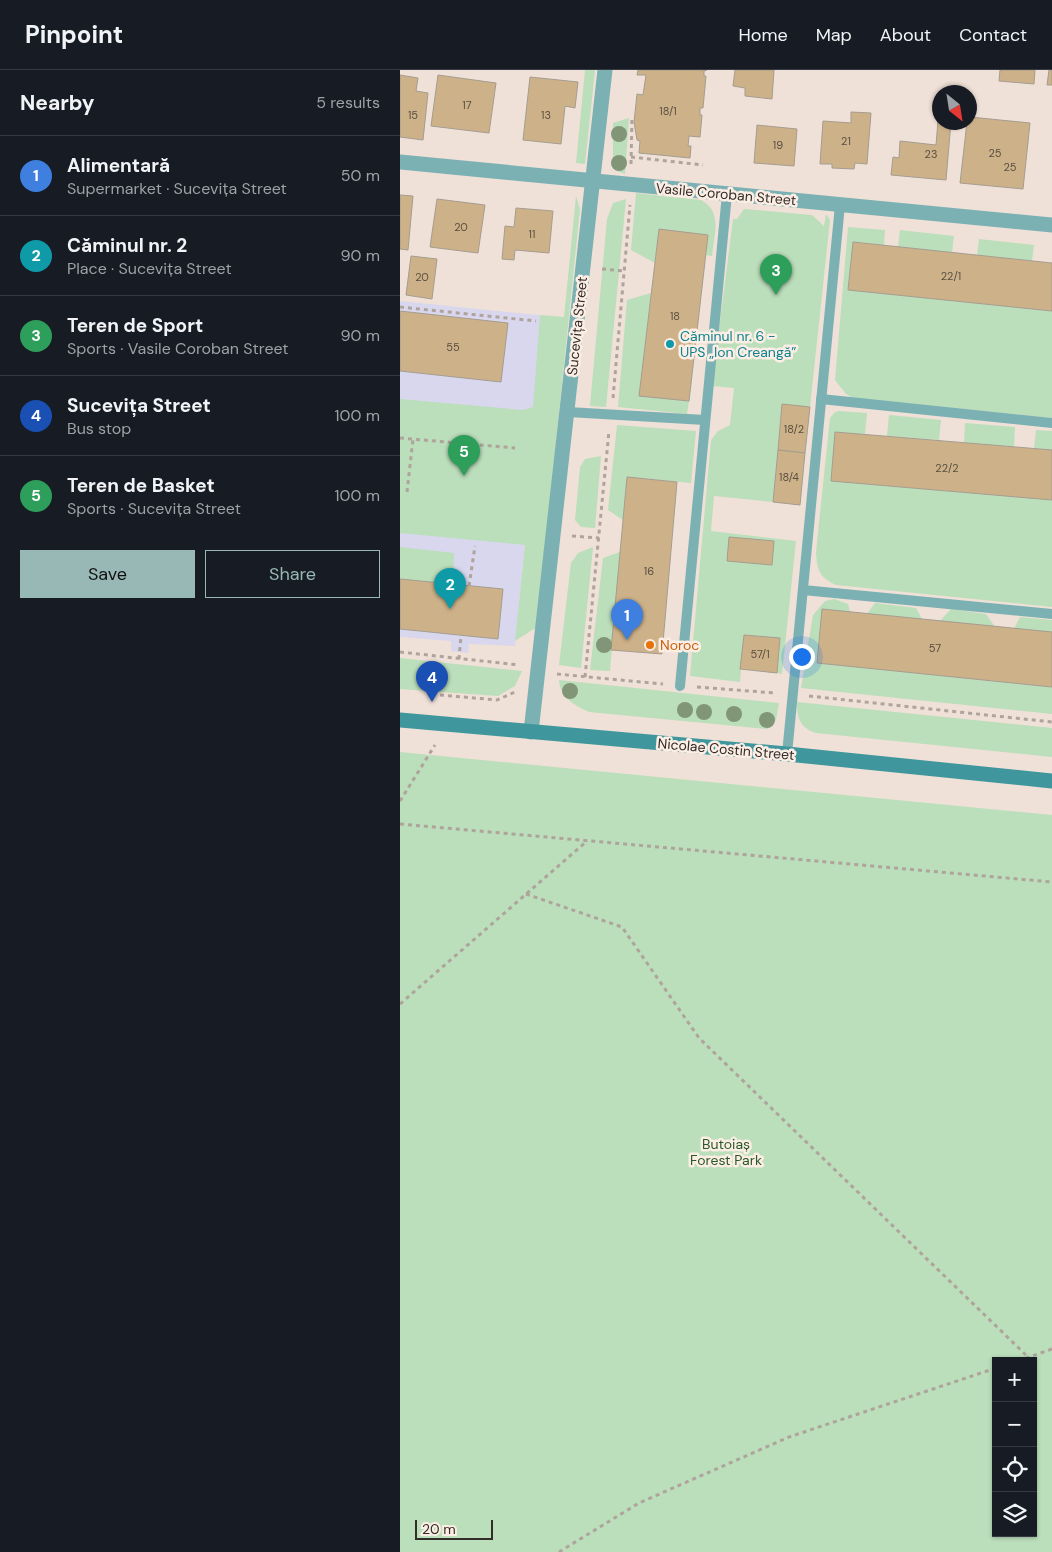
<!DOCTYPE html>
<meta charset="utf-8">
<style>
:root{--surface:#171b24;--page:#242831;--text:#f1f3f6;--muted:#9ea1a6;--line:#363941;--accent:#97b8b5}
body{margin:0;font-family:"DM Sans",sans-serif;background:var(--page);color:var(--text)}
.controls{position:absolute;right:15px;bottom:15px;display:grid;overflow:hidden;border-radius:0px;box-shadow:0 1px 4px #0004}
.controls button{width:45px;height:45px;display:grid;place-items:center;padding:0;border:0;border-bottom:1px solid var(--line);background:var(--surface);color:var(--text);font:25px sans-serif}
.compass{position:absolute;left:532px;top:15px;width:45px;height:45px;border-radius:50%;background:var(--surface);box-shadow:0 1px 4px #0004;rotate:150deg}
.scale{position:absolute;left:15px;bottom:12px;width:78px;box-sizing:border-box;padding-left:5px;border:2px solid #322d29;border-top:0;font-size:14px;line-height:18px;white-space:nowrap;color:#322d29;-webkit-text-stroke:4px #fceee4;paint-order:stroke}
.you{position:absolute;left:401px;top:586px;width:18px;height:18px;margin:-12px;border:4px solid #fff;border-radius:50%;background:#1a73e8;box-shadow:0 0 0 8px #1a73e833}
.badge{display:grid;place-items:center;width:32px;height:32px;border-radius:50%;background:var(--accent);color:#fff;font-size:16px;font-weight:700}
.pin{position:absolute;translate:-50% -41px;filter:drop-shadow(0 1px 2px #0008)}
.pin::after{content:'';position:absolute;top:26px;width:18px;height:15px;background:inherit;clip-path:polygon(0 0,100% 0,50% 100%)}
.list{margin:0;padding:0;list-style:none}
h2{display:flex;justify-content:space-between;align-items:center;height:65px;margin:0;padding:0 20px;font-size:21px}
h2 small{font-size:16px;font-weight:400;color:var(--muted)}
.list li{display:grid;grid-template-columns:32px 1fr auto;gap:15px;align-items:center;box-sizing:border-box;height:80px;padding:0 20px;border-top:1px solid var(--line)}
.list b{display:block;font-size:19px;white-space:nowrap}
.list p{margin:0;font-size:16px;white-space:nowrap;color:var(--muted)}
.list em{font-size:16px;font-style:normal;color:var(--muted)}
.actions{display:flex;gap:10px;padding:15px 20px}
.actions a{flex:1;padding:11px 0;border:1px solid var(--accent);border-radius:0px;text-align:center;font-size:18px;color:var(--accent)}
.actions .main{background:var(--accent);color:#111}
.icon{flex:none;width:28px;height:28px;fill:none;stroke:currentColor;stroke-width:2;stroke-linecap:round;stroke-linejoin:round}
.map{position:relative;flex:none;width:652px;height:1482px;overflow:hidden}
header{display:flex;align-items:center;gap:30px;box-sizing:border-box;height:70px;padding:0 25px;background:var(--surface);border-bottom:1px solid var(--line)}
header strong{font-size:24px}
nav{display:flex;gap:28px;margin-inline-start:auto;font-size:18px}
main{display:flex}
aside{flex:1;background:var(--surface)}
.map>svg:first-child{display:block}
.education{fill:#d9d7ed}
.green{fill:#bbdebb;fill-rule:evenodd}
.building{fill:#cdb289;stroke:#a59c90}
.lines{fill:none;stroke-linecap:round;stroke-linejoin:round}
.path{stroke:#afa49c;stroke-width:3;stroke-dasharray:4 4;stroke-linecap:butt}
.service{stroke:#7cb1b4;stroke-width:10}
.minor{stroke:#7cb1b4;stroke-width:15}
.secondary{stroke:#3f979d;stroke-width:15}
.tree{fill:#819677}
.culture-dot{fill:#0f9aa8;stroke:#fceee4;stroke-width:2}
.food-dot{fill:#e8710a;stroke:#fceee4;stroke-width:2}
.labels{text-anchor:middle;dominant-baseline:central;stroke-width:5;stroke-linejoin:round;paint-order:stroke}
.number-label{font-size:11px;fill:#594e41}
.street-label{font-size:14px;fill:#322d29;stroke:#fceee4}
.culture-label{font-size:14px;fill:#0d838f;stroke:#fceee4;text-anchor:start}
.food-label{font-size:14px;fill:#c56008;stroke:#fceee4;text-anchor:start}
.park-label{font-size:14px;fill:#275929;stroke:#fceee4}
</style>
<header>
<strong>Pinpoint</strong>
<nav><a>Home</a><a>Map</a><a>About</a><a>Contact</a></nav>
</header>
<main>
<aside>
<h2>Nearby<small>5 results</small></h2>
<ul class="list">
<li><span class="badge" style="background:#3f7fe0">1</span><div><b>Alimentară</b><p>Supermarket · Sucevița Street</p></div><em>50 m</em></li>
<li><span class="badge" style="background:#0f9aa8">2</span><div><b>Căminul nr. 2</b><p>Place · Sucevița Street</p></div><em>90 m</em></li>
<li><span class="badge" style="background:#2e9e5b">3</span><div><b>Teren de Sport</b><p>Sports · Vasile Coroban Street</p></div><em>90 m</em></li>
<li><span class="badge" style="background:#1a4fb4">4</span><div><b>Sucevița Street</b><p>Bus stop</p></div><em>100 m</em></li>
<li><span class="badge" style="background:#2e9e5b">5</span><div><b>Teren de Basket</b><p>Sports · Sucevița Street</p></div><em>100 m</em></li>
</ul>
<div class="actions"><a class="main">Save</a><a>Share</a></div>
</aside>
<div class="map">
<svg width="652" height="1482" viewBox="0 0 652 1482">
<rect width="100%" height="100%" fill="#efe1d7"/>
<polygon class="education" points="0,231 147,246 115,576 69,574 68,583 51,581 51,571 0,567"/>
<g class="green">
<polygon points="185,0 195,0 185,94 176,93"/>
<polygon points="229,48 225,104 217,101 213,91 213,53"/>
<path d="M236,123L301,130C323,142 314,164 312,186L306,185L308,165L259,159L255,193L231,180Z"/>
<polygon points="176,126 180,139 137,557 115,571 125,475 0,463 0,329 123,340 133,337 140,245 164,247"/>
<polygon points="226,129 206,337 190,336 207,149 213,133"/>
<polygon points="344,139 412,145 424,156 426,144 430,150 410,337 382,334 373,432 314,426 311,461 396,471 382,604 377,603 380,568 344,565 340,612 290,606 311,370 318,361 330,355 334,318 313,316 315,292 333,149 337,149"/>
<polygon points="448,157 485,160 484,175 453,172 448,220 652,241 652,348 453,328 446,324 435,310"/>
<polygon points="500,160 554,166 552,183 498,177"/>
<polygon points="579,169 634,175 632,191 577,185"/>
<polygon points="251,223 239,325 289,331 287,344 218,337 227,230"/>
<path d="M439,341L467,343L465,364L435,362L431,411L652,430V537L436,515C419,507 417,500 416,482L430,348L435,342Z"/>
<polygon points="489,345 541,350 539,370 487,366"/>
<polygon points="565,353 615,357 614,377 564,373"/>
<polygon points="217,355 296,361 291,413 227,407 223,450 208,440"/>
<polygon points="636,360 652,361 652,380 634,378"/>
<polygon points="201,386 195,458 181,457 175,450 180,397 185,389"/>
<polygon points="0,477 54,483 53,514 0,509"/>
<polygon points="193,477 181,598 159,595 171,493 178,483"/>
<polygon points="220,482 210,601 190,600 203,488"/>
<polygon points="434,529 448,534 450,542 423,539 417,593 652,617 652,644 401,618 413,545 425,531"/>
<polygon points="475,533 516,538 522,549 467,544"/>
<polygon points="551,539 586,544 595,557 540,551"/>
<polygon points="620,547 652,550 652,562 614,559"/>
<polygon points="0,588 122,601 115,616 98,626 0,619"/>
<path d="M159,610L379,633L376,650L367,659L189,642C175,636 160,627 159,610Z"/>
<path d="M397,632L652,658V687L416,663C400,658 397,648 397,632Z"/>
<path d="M0,682L652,745V1482H0ZM596,1291H633V1463H596Z"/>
</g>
<g class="building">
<polygon points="238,0 307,0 304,1 304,6 306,6 303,38 300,38 300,45 302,45 300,67 289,66 288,76 291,76 290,88 239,83 240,71 237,70 234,52 237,24 243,25 246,5 237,5"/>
<polygon points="335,0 374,0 372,29 345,26 345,18 333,16"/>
<polygon points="600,0 635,0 634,14 599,11"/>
<polygon points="649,0 652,0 652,15 647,15"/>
<polygon points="0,5 18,8 16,21 28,23 23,70 0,67"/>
<polygon points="38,5 96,13 89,63 31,56"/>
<polygon points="130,7 178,12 175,38 165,36 161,74 123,70"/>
<polygon points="539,38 540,52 551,52 546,110 491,105 493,87 499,88 500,71 536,75"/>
<polygon points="451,42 471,43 467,94 455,93 454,99 432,98 432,94 420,94 423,51 451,53"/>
<polygon points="570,47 630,53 623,119 560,113 567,52 570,52"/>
<polygon points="357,55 397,59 394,96 354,93"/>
<polygon points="0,125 13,126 8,180 0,179"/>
<polygon points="37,129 85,135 78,183 30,177"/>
<polygon points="116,138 153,141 149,183 115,180 114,190 102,189 105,156 114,157"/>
<polygon points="259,159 308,165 289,331 239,326"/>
<polygon points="453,172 652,193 652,241 448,220"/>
<polygon points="11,186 37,189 32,229 6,225"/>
<polygon points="0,241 108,253 101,312 0,301"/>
<polygon points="382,334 410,337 405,383 378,380"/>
<polygon points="435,362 652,380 652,430 431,411"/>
<polygon points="378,380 405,383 400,435 373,432"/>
<polygon points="227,407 277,412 262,584 211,580"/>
<polygon points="329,467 374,471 372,495 327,491"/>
<polygon points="0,509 103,519 98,569 0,559"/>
<polygon points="422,539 652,562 652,617 417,593"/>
<polygon points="344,565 380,568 377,603 340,599"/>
</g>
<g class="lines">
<g class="path">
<polyline points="231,87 303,95"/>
<polyline points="231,94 232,47"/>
<polyline points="202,199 225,201"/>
<polyline points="0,237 136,251"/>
<polyline points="213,328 230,135"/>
<polyline points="0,368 115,378"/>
<polyline points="7,422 13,369"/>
<polyline points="172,466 199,468"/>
<polyline points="69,516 75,476"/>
<polyline points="0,582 119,595"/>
<polyline points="59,589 61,565"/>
<polyline points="157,604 263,614"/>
<polyline points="185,607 209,361"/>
<polyline points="297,617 375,623"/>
<polyline points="40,625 97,630 115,622"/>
<polyline points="409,626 652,652"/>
<polyline points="0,731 35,675"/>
<polyline points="0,754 652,812"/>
<polyline points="126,824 222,857 299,968 628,1287"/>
<polyline points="0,934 187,771"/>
<polyline points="618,1291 652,1279"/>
<polyline points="159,1482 239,1433 389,1367 596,1298"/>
</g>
<g class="service">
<polyline points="421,329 652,353"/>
<polyline points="168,342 305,350"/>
<polyline points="403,520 652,544"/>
<polyline points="280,616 327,124"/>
<polyline points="387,684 440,135"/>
</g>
<g class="minor">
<polyline points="0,92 652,155"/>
<polyline points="131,662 205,0"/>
</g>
<polyline class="secondary" points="0,650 387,684 652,711"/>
</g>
<g class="tree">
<circle cx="219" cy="64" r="8"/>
<circle cx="219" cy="93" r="8"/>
<circle cx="204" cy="575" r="8"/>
<circle cx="31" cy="602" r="8"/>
<circle cx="170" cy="621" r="8"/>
<circle cx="285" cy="640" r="8"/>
<circle cx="304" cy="642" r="8"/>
<circle cx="334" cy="644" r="8"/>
<circle cx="367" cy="650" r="8"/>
</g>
<circle class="culture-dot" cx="270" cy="274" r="5"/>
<circle class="food-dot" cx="250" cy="575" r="5"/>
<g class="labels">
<g class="number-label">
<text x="67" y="35">17</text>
<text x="268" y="41">18/1</text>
<text x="13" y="45">15</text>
<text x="146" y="45">13</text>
<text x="446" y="71">21</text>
<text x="378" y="75">19</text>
<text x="595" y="83">25</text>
<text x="531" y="84">23</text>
<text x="610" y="97">25</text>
<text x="61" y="157">20</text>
<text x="132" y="164">11</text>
<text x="551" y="206">22/1</text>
<text x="22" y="207">20</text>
<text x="275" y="246">18</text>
<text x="53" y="277">55</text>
<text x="394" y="359">18/2</text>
<text x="547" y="398">22/2</text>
<text x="389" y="407">18/4</text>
<text x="249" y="501">16</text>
<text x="535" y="578">57</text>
<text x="360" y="584">57/1</text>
</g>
<g class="street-label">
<text transform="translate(326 124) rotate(5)">Vasile Coroban Street</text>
<text transform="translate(177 256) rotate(-84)">Sucevița Street</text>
<text transform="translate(326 679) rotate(5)">Nicolae Costin Street</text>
</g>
<g class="culture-label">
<text x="280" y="266">Căminul nr. 6 -<tspan x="280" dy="16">UPS „Ion Creangă”</tspan></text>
</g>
<g class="food-label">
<text x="260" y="575">Noroc</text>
</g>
<g class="park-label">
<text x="326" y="1074">Butoiaș<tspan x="326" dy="16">Forest Park</tspan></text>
</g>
</g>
</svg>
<div class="controls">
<button>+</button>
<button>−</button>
<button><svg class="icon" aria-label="locate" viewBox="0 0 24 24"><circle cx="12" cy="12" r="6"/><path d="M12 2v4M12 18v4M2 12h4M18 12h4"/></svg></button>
<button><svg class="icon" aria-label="layers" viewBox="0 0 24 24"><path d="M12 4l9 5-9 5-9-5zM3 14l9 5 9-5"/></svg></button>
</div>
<svg class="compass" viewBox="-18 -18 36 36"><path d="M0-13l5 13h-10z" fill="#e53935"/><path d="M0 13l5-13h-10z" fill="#9ea1a6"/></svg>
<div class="scale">20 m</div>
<div class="you"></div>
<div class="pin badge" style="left:227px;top:570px;background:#3f7fe0">1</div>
<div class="pin badge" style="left:50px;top:539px;background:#0f9aa8">2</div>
<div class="pin badge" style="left:376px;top:225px;background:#2e9e5b">3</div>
<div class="pin badge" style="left:32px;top:632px;background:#1a4fb4">4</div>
<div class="pin badge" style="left:64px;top:406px;background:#2e9e5b">5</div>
</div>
</main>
